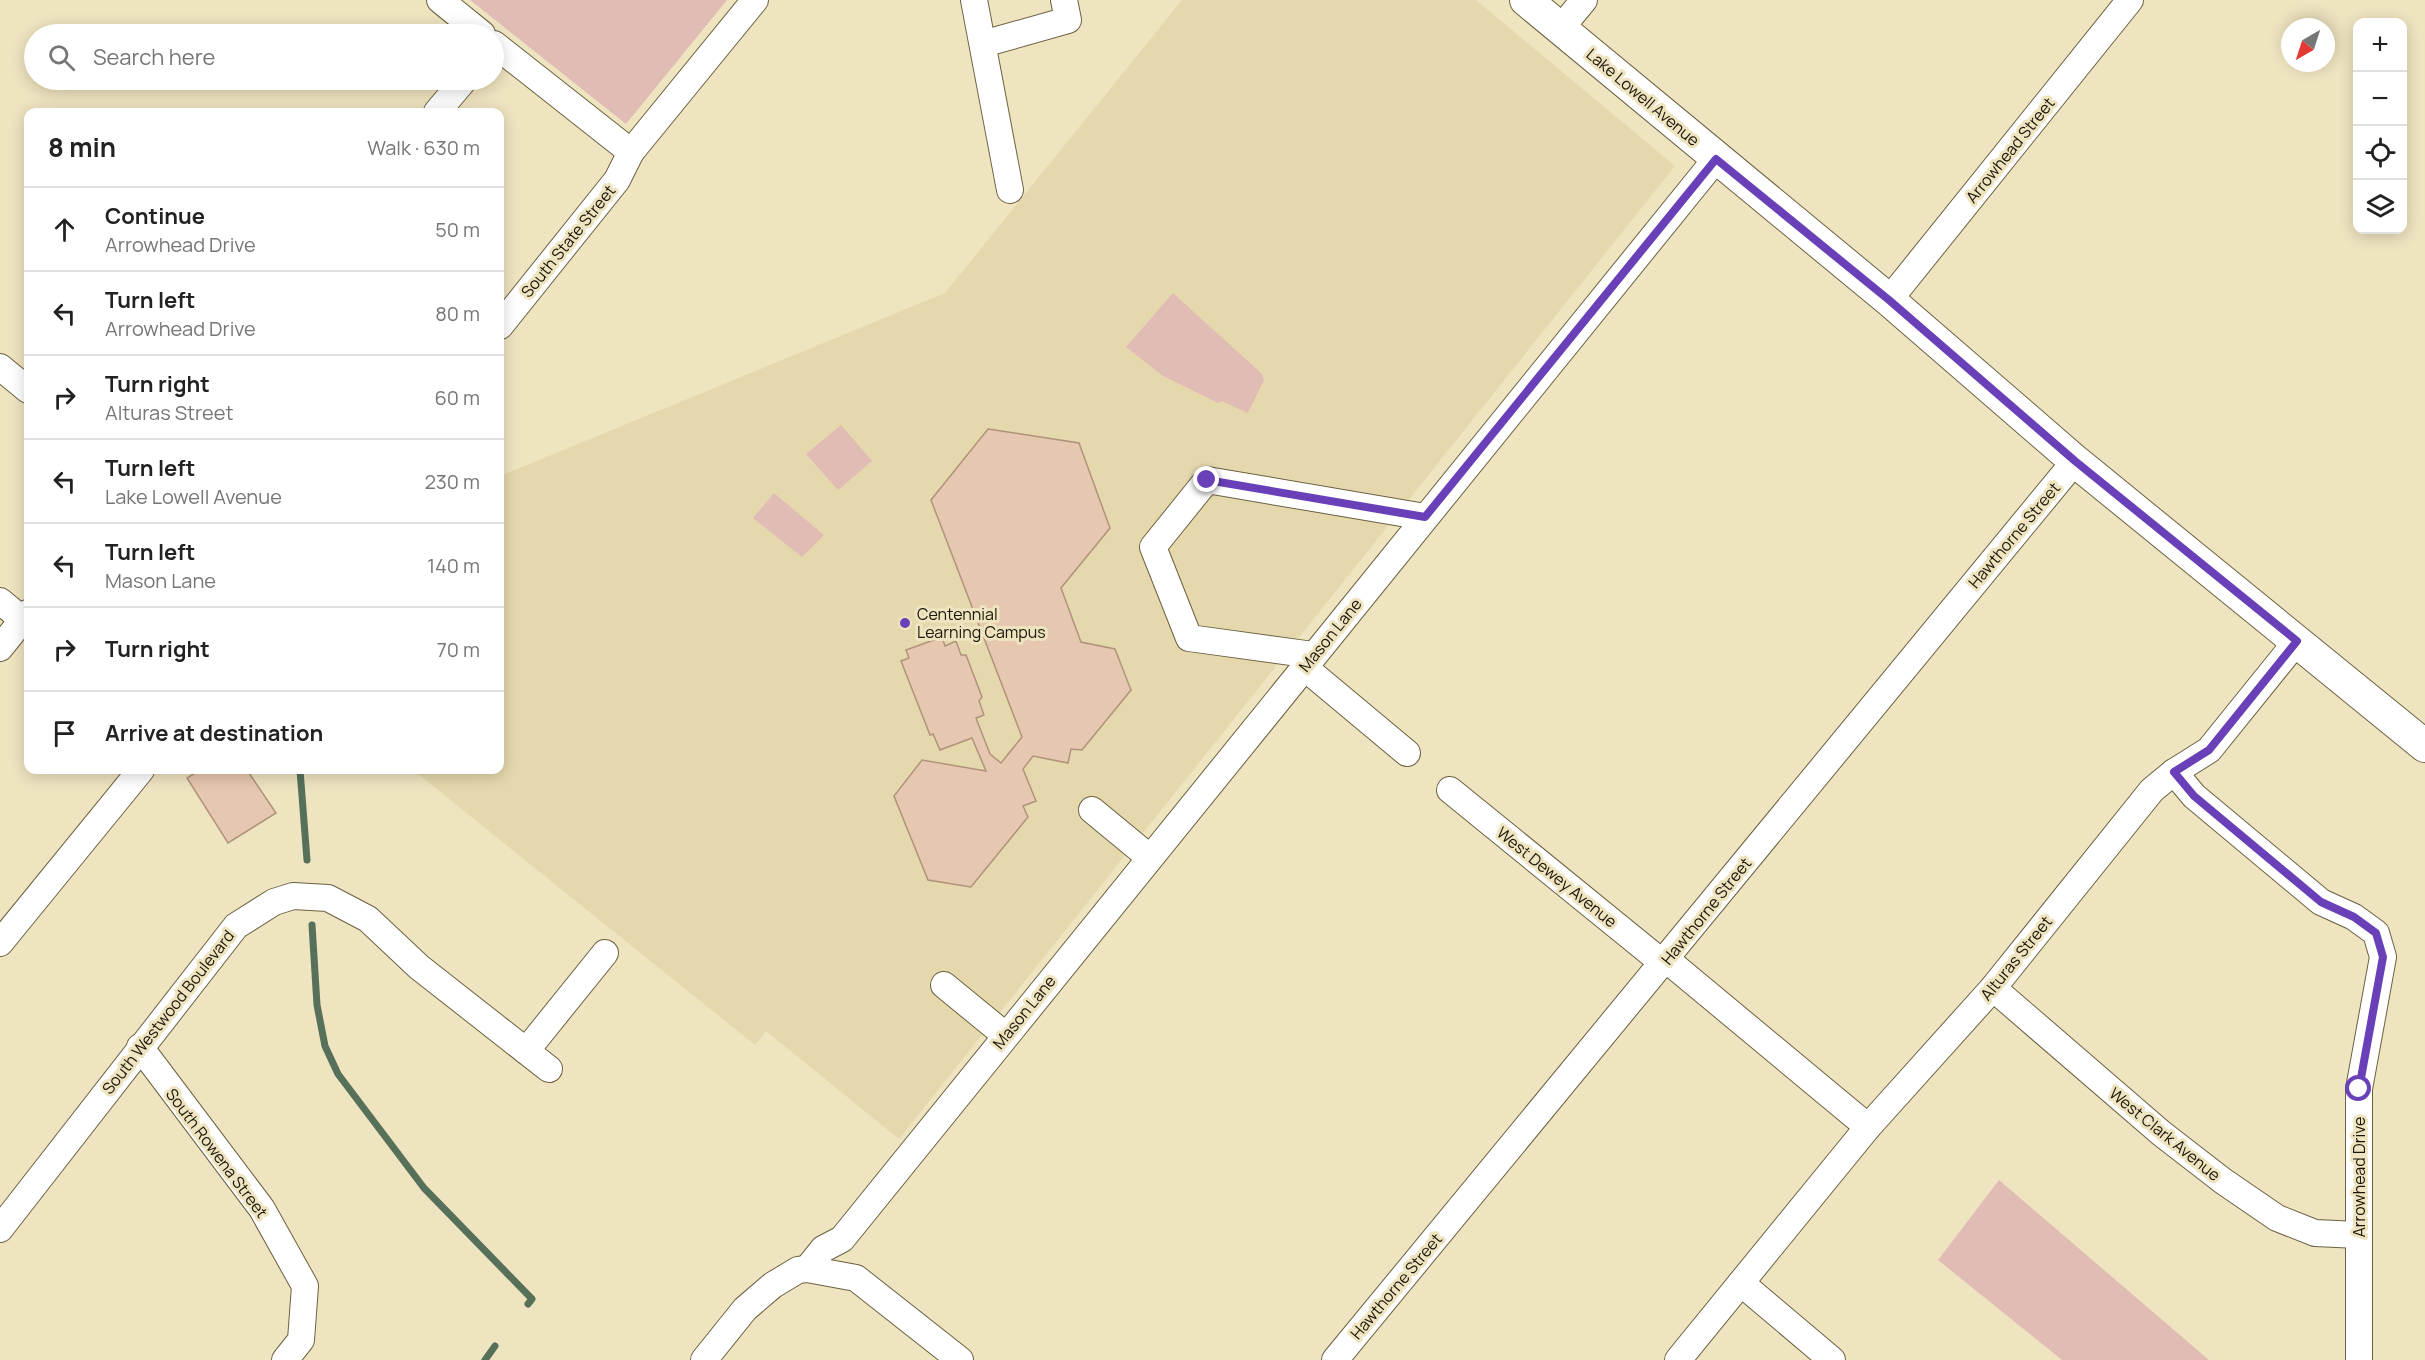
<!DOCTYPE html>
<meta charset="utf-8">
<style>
:root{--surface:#fff;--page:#f6f6f6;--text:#222;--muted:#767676;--line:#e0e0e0}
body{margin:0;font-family:Manrope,sans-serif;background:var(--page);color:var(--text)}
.controls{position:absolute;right:18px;top:18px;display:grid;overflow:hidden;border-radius:12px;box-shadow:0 3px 15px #0003}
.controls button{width:54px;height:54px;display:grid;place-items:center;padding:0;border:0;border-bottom:2px solid var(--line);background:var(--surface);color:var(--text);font:30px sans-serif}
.compass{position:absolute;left:2281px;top:18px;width:54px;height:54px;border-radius:50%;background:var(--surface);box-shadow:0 3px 15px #0003;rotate:219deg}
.stop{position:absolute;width:18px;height:18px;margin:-14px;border:4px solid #6940b8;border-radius:50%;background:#fff}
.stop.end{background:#6940b8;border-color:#fff;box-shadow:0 2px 6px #0008}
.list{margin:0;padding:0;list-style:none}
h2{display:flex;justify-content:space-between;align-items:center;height:78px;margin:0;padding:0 24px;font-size:26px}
h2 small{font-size:20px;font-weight:400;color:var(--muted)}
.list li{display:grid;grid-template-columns:39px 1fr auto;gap:18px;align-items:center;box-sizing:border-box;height:84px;padding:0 24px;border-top:2px solid var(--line)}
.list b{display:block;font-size:22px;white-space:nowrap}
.list p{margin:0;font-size:20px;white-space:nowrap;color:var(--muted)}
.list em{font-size:20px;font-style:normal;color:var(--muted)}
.icon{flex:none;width:33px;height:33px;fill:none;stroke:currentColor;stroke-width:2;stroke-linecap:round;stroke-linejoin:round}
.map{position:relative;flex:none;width:2425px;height:1360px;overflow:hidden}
.search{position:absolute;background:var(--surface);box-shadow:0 3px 15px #0003;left:24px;top:24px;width:480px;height:66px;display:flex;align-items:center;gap:15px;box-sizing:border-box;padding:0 21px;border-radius:33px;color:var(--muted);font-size:22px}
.panel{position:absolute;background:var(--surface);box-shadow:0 3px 15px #0003;left:24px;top:108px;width:480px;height:666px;border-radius:12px}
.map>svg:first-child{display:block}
.built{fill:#e5d8ad}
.green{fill:#e0bcb5}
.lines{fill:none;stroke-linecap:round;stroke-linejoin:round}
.stream{stroke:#56705a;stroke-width:7}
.building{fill:#e6c7af;stroke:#b0937c;stroke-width:1.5}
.minor-casing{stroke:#6b6141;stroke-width:28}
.major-casing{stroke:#6b6141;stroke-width:34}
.minor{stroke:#fff;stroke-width:26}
.major{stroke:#fff;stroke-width:32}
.route{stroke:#6940b8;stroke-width:8}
.poi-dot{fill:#6940b8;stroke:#efe4c0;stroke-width:2}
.labels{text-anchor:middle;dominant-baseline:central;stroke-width:6;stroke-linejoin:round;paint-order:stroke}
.street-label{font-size:16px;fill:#1a1609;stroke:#efe4c0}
.poi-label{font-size:16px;fill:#1a1609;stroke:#efe4c0;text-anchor:start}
</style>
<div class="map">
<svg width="2425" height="1360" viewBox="0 0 2425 1360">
<rect width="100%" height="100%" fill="#efe4c0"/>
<polygon class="built" points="1182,0 1476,0 1675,166 899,1139 766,1031 755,1045 413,770 500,770 500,476 945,293"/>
<g class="green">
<polygon points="470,0 727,0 626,124"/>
<polygon points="1173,293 1262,374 1264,380 1248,413 1222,401 1218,403 1163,376 1126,347"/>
<polygon points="841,425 872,461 838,490 806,454"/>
<polygon points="774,493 824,535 802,557 753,518"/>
<polygon points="1999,1180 2209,1360 2062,1360 1938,1260"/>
</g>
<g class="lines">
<g class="stream">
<polyline points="300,770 307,860"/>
<polyline points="312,925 317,1005 325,1046 338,1074 424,1188 532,1299 528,1304"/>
<polyline points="485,1360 495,1346"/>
</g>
</g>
<g class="building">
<polygon points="988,429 1079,443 1110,528 1061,588 1081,642 1115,649 1131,690 1082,750 1071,749 1068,763 1033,756 1023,769 1036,801 1023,806 1028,817 971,887 928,880 894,796 922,760 986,771 972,738 940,750 933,734 930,735 901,661 909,658 906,650 942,637 945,646 956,641 961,655 966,655 982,697 979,701 984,715 976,718 990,754 1001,763 1022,737 931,500"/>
<polygon points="200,770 247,770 276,813 228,843 187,778"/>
</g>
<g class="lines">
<defs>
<g id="minor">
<polyline points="440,0 482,34"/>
<polyline points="974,0 1010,190"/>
<polyline points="1561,28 1584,0"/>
<polyline points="494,44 631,152 755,0"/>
<polyline points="983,44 1068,20 1064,0"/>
<polyline points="437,112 464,80"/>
<polyline points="1889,300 2130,0"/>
<polyline points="500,326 617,180 631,152"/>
<polyline points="0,367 28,390"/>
<polyline points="0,601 23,620"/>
<polyline points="0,648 28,613"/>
<polyline points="1313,655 1189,638 1153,547 1207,480 1425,517"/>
<polyline points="1304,667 1407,753"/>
<polyline points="2174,772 2194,796 2321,902 2354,917 2376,933 2383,957 2359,1089 2359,1360"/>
<polyline points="1450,790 1664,964"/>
<polyline points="1092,810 1149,857"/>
<polyline points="0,943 141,770"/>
<polyline points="1667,960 1868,1127"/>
<polyline points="944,985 1005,1035"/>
<polyline points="1993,988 2161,1133 2223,1181 2277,1218 2315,1233 2359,1235"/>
<polyline points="140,1047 262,1209 305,1286 301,1340 285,1360"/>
<polyline points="526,1051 605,953"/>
<polyline points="0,1229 236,926 274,902 293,896 328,898 368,919 419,967 549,1069"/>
<polyline points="807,1269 823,1249 842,1239 1716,159"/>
<polyline points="1741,1283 1832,1360"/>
<polyline points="704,1360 745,1309 773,1285 798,1270 807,1269 856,1278 960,1360"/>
<polyline points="1335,1360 2075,461"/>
<polyline points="1678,1360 1868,1127 1993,988 2152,790 2174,772 2209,750 2297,641"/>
</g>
<polyline id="major" points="1526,0 1889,300 2075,461 2425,746"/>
</defs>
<use href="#minor" class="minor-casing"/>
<use href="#major" class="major-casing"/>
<use href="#minor" class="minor"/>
<use href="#major" class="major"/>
</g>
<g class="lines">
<polyline class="route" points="1207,480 1425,517 1716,159 1889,300 2075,461 2297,641 2209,750 2174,772 2194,796 2321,902 2354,917 2376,933 2383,957 2359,1089"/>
</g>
<circle class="poi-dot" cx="905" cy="623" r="6"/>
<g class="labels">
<g class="street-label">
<text transform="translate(1643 97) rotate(40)">Lake Lowell Avenue</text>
<text transform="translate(2010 150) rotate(-51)">Arrowhead Street</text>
<text transform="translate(568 241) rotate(-51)">South State Street</text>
<text transform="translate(2014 535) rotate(-50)">Hawthorne Street</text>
<text transform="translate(1330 635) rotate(-51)">Mason Lane</text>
<text transform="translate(1557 877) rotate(39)">West Dewey Avenue</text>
<text transform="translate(1706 911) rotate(-51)">Hawthorne Street</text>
<text transform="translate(2016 958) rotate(-51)">Alturas Street</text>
<text transform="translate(168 1012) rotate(-52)">South Westwood Boulevard</text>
<text transform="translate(1024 1012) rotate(-51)">Mason Lane</text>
<text transform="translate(2165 1134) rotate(39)">West Clark Avenue</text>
<text transform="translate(217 1153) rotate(53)">South Rowena Street</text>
<text transform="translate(2359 1177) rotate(-90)">Arrowhead Drive</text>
<text transform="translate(1396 1286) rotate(-50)">Hawthorne Street</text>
</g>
<g class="poi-label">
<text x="917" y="614">Centennial<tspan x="917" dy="18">Learning Campus</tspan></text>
</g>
</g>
</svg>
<div class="controls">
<button>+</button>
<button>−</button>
<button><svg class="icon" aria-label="locate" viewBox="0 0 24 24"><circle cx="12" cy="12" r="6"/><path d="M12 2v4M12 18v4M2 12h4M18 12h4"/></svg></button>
<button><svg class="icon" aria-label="layers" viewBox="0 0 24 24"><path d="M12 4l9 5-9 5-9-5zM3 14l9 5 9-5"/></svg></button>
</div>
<svg class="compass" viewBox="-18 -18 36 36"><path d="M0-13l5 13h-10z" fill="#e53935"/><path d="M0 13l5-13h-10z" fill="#767676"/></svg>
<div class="stop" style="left:2359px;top:1089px"></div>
<div class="stop end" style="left:1207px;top:480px"></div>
<div class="search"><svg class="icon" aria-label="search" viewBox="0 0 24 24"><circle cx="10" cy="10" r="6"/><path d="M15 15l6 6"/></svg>Search here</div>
<section class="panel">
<h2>8 min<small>Walk · 630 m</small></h2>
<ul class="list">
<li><svg class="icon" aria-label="ahead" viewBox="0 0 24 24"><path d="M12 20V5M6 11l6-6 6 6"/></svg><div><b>Continue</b><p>Arrowhead Drive</p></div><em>50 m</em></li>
<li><svg class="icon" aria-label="left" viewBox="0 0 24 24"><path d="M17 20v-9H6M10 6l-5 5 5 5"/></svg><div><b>Turn left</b><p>Arrowhead Drive</p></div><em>80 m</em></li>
<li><svg class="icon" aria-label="right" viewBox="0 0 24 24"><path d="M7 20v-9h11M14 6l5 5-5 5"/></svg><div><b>Turn right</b><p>Alturas Street</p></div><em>60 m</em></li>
<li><svg class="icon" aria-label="left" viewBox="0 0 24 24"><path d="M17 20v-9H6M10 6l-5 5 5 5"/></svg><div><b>Turn left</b><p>Lake Lowell Avenue</p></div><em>230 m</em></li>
<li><svg class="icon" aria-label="left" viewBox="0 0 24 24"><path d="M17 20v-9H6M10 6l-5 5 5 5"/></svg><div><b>Turn left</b><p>Mason Lane</p></div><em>140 m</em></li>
<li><svg class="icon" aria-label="right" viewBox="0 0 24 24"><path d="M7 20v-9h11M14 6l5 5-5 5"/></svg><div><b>Turn right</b></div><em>70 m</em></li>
<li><svg class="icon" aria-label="arrive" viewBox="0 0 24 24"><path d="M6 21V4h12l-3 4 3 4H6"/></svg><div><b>Arrive at destination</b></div></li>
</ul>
</section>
</div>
